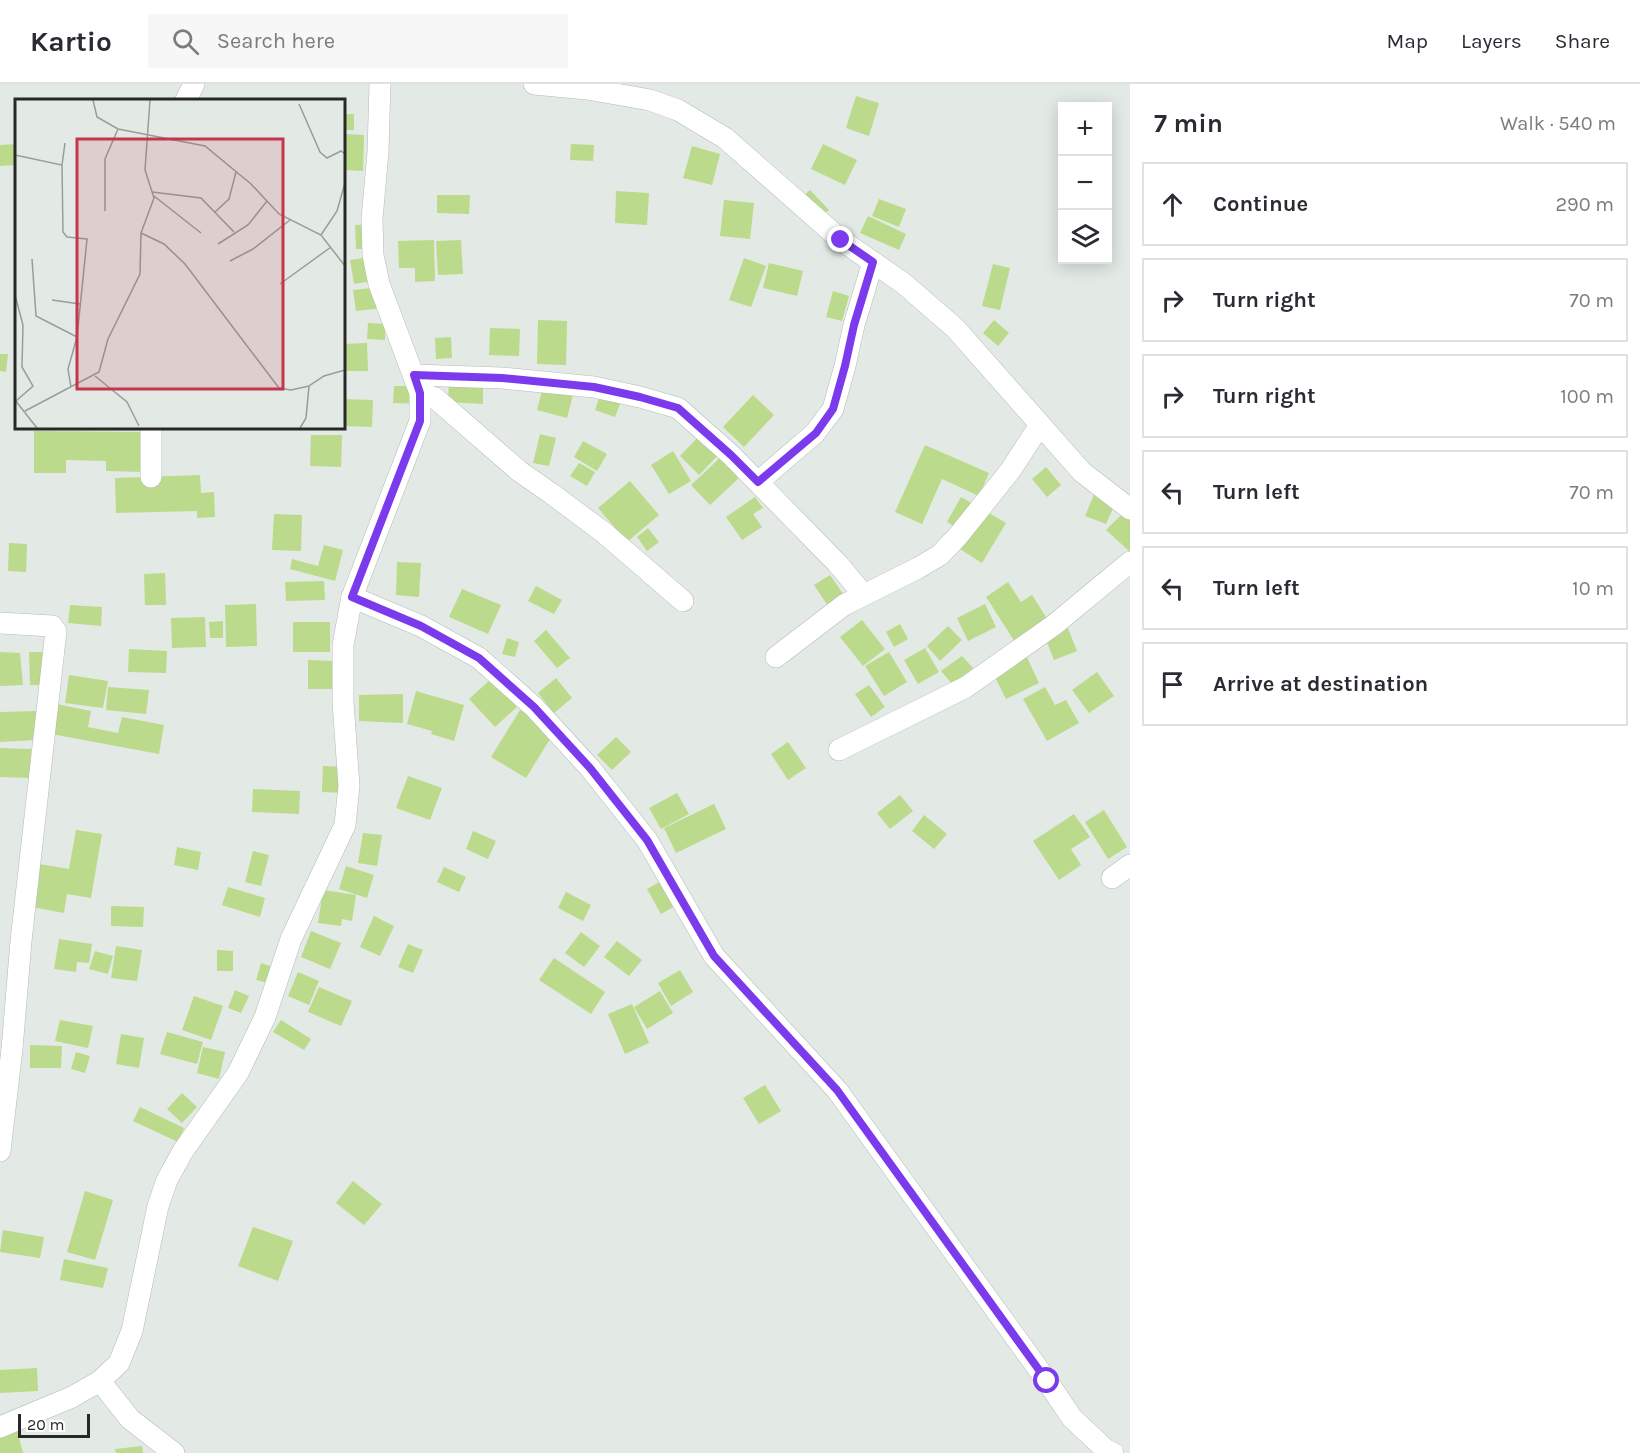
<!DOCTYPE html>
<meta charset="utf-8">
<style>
:root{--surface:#fff;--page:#f7f7f7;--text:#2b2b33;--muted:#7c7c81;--line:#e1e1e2}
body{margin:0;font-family:Karla,sans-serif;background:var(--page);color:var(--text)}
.controls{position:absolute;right:18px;top:18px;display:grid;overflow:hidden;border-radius:0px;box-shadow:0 3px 15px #0003}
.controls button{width:54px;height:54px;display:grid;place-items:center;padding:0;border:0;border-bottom:2px solid var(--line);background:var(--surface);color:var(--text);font:30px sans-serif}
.scale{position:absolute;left:18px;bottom:15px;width:72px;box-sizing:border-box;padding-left:6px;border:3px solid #272927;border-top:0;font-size:16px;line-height:21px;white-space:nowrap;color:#272927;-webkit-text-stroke:4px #fff;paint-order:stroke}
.stop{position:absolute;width:18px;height:18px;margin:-14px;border:4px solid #7c3aed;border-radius:50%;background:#fff}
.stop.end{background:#7c3aed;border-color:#fff;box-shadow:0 2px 6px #0008}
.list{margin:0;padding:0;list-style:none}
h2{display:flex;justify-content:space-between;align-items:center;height:78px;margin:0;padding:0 24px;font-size:26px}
h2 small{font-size:20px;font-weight:400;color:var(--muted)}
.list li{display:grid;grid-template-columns:39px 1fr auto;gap:18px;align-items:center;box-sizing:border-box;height:84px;margin:0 12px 12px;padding:0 12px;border:2px solid var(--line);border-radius:0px}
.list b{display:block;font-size:22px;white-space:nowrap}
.list em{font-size:20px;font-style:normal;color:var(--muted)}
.icon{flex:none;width:33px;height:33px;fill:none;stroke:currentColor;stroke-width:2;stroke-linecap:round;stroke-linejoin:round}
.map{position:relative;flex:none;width:1130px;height:1369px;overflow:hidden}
header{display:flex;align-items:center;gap:36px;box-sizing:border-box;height:84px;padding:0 30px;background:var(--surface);border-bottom:2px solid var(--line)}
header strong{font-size:28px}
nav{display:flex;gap:33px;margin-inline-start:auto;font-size:21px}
.search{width:420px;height:54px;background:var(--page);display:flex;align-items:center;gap:15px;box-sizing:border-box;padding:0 21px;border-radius:0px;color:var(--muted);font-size:22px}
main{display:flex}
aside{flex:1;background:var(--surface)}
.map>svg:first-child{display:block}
.building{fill:#bbda8b}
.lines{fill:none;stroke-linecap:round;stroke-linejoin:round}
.street-casing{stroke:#b5bab6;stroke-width:22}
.street{stroke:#fff;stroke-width:21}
.route{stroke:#7c3aed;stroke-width:8}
.inset-road{fill:none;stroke:#989d99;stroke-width:1.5}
.view{fill:#c5354b;fill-opacity:0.15;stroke:#c5354b;stroke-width:3}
.inset-edge{fill:none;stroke:#272927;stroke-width:3}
</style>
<header>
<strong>Kartio</strong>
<div class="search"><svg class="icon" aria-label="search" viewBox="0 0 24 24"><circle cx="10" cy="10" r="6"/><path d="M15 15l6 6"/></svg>Search here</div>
<nav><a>Map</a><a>Layers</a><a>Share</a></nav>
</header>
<main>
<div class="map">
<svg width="1130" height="1369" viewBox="0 0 1130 1369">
<rect width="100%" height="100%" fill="#e3eae5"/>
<g class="building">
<polygon points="856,12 879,19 869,52 846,44"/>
<rect x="344" y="30" width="10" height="16"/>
<polygon points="344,50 364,51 363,87 344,86"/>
<polygon points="16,60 16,81 0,82 0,61"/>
<polygon points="571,60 594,61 593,77 570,76"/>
<polygon points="823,60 857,76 845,101 811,85"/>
<polygon points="692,62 720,70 712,101 683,94"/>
<polygon points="810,106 829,126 819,135 800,115"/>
<polygon points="616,107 649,109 647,141 615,139"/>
<polygon points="437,111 470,111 469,130 437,129"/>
<polygon points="879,115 906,125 899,143 872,132"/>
<polygon points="724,116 754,119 750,155 720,152"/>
<polygon points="868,132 906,150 899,166 860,149"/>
<polygon points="374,140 375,165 356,165 355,141"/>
<polygon points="434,156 435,197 415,198 415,184 399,184 398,157"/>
<polygon points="461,156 463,190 438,191 436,157"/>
<polygon points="370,173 374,197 354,200 350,176"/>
<polygon points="744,174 766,182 751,223 729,216"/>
<polygon points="769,179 803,187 797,212 763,204"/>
<polygon points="993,180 1010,184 1000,226 982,222"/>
<polygon points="381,203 383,224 356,227 353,206"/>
<polygon points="833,207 849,212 842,237 826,233"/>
<polygon points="538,236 567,237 566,281 537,280"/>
<polygon points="994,236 1009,249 998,262 983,249"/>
<polygon points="368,239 385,240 385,256 367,255"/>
<polygon points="490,244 520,245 519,272 489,271"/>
<polygon points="451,253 452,274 436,275 435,254"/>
<polygon points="367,259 368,287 344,287 344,260"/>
<polygon points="0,270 8,270 6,288 0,287"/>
<polygon points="449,293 483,294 483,320 448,318"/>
<polygon points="545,295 575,303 567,334 537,326"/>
<polygon points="394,302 422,302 422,320 393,319"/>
<polygon points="601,308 622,315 615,333 595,326"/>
<polygon points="753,311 774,331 744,363 723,343"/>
<polygon points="344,315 373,316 372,343 344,342"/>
<polygon points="34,347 147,348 146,388 106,387 106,377 66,376 66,389 34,389"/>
<polygon points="704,347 723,366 699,391 680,372"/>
<polygon points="540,350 556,354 549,382 533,379"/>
<polygon points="311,351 342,351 341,383 310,382"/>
<polygon points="583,357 607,370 597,387 574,373"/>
<polygon points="925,361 989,389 979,412 942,395 922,440 895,428"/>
<polygon points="673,367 691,397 669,410 651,381"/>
<polygon points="722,372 741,392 710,421 691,401"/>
<polygon points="579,379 595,388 587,402 570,392"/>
<polygon points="1046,383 1061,401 1047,413 1032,395"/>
<polygon points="200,391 201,409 214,408 215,433 197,434 197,427 116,429 115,394"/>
<polygon points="630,397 659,431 627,458 598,424"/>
<polygon points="1095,408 1116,418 1106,440 1085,432"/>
<polygon points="755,413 763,424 753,430 762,443 742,456 726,433"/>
<polygon points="961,413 1006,439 982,479 955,462 963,448 947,438"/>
<polygon points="1126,426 1130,429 1130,468 1106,446"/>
<polygon points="274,430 302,431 301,467 272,466"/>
<polygon points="648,444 659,458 647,467 637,453"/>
<polygon points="9,459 27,460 26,488 8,487"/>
<polygon points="324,461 343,466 335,497 290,485 292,475 318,482"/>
<polygon points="397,478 421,479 419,513 396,511"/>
<polygon points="165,489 166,521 145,521 144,490"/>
<polygon points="830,491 848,517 832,528 814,501"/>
<polygon points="324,497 325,516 286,517 285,498"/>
<polygon points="1008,498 1021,518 1032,511 1048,536 1015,558 986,513"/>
<polygon points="536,502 562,516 554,530 528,517"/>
<polygon points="462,505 501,521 488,550 449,533"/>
<polygon points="256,520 257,562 226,563 225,521"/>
<polygon points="985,520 996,543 968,557 957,534"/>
<polygon points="70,521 102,523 101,542 68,539"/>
<polygon points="205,533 206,563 172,564 171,534"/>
<polygon points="862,536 885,565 863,582 840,553"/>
<polygon points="223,537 223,554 210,554 209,538"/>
<rect x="293" y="538" width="37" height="30"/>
<polygon points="900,540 908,555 894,563 886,548"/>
<polygon points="948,542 962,556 940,577 927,562"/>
<polygon points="1067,542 1077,567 1054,576 1044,551"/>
<polygon points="546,546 570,574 557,584 534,557"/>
<polygon points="507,554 519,558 515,573 502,570"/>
<polygon points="925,564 939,588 918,600 904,576"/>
<polygon points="129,565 167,567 166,589 128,588"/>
<polygon points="0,568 20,569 23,601 0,602"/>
<polygon points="29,568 44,568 45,601 30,601"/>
<polygon points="889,568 907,598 884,612 865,582"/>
<polygon points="1025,569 1039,599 1006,615 991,585"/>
<polygon points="962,572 973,584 952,600 941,587"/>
<polygon points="308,576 334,577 333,605 308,605"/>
<polygon points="1097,588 1114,612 1089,629 1072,606"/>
<polygon points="69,591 108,597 103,624 65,619"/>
<polygon points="556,594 572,614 554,629 538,609"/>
<polygon points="491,595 517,623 495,643 469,615"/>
<polygon points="869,601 885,623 871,633 855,610"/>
<polygon points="108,603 149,606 146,630 106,626"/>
<polygon points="1045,603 1055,621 1066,616 1079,639 1047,657 1023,615"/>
<polygon points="416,607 464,621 454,657 431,650 432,647 407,640"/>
<polygon points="403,610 403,639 359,637 359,611"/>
<polygon points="52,619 91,627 88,643 118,649 122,633 164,641 159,670 46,649"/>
<polygon points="520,626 555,647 526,694 491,673"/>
<polygon points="37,627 37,656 0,658 0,628"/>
<polygon points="616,653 631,668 612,686 597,671"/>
<polygon points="788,658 806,684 788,696 771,670"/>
<polygon points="0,664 31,665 30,694 0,693"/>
<polygon points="323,682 346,683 344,709 322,708"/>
<polygon points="408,692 442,704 430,736 396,724"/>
<polygon points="253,705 300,707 299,730 252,728"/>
<polygon points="677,709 689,730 661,745 649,724"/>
<polygon points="900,711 913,727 890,745 877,729"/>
<polygon points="714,720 726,745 676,769 664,744"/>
<polygon points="1104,726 1127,763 1108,775 1085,738"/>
<polygon points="1074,730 1090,753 1071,765 1081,781 1059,796 1033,757"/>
<polygon points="924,731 947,750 934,765 912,747"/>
<polygon points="76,746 102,750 91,814 67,810 64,829 32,823 39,780 69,785"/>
<polygon points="473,747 496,757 488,775 466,765"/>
<polygon points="363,749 382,751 377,782 358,779"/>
<polygon points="177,763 201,768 198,786 174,781"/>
<polygon points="253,767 269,771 261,802 245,798"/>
<polygon points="346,782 374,791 367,814 339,805"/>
<polygon points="444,783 466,793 459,808 437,798"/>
<polygon points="670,792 684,817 661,830 647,805"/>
<polygon points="228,803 265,814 260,833 222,821"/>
<polygon points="323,806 356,811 352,837 342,835 341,842 318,839"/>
<polygon points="566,808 591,821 583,837 558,824"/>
<polygon points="111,822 144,823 143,843 111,842"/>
<polygon points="374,832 394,842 380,872 360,863"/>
<polygon points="311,847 341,859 330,885 301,873"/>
<polygon points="581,848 600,862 584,883 565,869"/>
<polygon points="59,855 92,860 89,879 77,878 76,888 54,885"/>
<polygon points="617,857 642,876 629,892 604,873"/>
<polygon points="408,860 423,866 413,889 398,883"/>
<polygon points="116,862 142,866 137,897 111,894"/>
<polygon points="217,866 233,867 233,887 217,887"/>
<polygon points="95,867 113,872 108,890 89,885"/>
<polygon points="554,874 605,908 591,930 539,896"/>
<polygon points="261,879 273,883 268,899 256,896"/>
<polygon points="680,886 693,908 671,922 658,899"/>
<polygon points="298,888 319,897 309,921 288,912"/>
<polygon points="319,903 352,917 341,942 308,928"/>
<polygon points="235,906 249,912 241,929 228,924"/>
<polygon points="660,907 673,929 647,945 634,923"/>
<polygon points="194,912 223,922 211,956 182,946"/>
<polygon points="632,920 649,959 625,970 608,930"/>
<polygon points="60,936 93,942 88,964 55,957"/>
<polygon points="281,936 311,955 304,966 273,948"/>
<polygon points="167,948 203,958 197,980 160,970"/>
<polygon points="121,950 144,954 139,984 116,980"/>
<polygon points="30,961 62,962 61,984 30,984"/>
<polygon points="203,963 225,968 219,995 197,989"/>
<polygon points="76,968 90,972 85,989 71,985"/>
<polygon points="765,1001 781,1027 759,1040 743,1014"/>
<polygon points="182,1009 197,1023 182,1039 167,1025"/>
<polygon points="140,1023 184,1044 178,1058 133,1037"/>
<polygon points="353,1097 382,1120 364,1141 336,1119"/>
<polygon points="85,1107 113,1116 95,1176 67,1168"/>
<polygon points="253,1143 293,1157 278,1197 238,1182"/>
<polygon points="3,1146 44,1153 40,1174 0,1168"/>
<polygon points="64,1175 108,1184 103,1204 60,1196"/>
<polygon points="37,1284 38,1307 0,1309 0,1286"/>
<polygon points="17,1346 23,1369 0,1369 0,1350"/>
<polygon points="142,1362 143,1369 116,1369 115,1365"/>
</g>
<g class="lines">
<defs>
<g id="street">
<polyline points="534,0 587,5 650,16 678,26 725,54 841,156 903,199 955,244 1082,388 1130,425"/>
<polyline points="186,16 194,0"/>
<polyline points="414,291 502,294 594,303 640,313 678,324 731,371 837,479 863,510"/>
<polyline points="420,309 435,314 519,387 552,410 603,448 683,517"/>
<polyline points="151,344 151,393"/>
<polyline points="758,398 815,349 833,325 845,282 854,241 873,178"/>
<polyline points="352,513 421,542 479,574 534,623 590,684 647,756 714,872 837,1006 1047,1297 1072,1334 1106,1366 1113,1369"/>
<polyline points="0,539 52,542 56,547 21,857 12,965 0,1067"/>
<polyline points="776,573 844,521 918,484 940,471 958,452 1010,387 1040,341"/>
<polyline points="839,666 966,603 1054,541 1130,478"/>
<polyline points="1112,794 1130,781"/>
<polyline points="100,1297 130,1335 174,1369"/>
<polyline points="0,1343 72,1313 100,1297 119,1279 132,1247 158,1122 167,1096 183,1067 238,989 265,933 291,855 345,741 349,702 343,618 343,561 352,513 420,337 420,309 379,200 373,171 372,135 378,68 380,0"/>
</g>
</defs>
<use href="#street" class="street-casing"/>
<use href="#street" class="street"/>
</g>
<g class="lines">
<polyline class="route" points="841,156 873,178 854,241 845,282 833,325 816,349 758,398 731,371 678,324 640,313 594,303 502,294 414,291 420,309 420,337 352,513 421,542 479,574 534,623 590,684 647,756 714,872 837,1006 1047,1297"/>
</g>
<g transform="translate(15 15)">
<rect width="330" height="330" fill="#e3eae5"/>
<path class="inset-road" d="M78,1L82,18L103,30L190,47L236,85L264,115L306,136L330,167M284,5L305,53L312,59L326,52L330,55M0,56L47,66L48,133L52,138L72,140L62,238L53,270L56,288M47,66L50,44M137,93L186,99L219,133M139,97L186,134M90,112V60L103,30M200,113L214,100L221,73M126,134L149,145L170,165L264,289L276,291L294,287M306,136L322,112L330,84M203,145L233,126L252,102M17,160L21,217L62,238M215,162L238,150L275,121M265,185L316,148M0,196L8,226L7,268L18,287L1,302M37,201L65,205M80,277L112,303L124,327M0,301L22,329M10,312L84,273L93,240L125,175L126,134L139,99L130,71L135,1M285,329L291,319L294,287L309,277L330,271"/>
<path class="view" d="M62,40H268V290H62Z"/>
<rect width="330" height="330" class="inset-edge"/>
</g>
</svg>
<div class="controls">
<button>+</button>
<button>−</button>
<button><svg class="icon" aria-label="layers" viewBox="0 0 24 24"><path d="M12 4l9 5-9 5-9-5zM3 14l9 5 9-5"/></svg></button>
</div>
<div class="scale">20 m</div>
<div class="stop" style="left:1047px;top:1297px"></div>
<div class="stop end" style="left:841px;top:156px"></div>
</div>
<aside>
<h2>7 min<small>Walk · 540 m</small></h2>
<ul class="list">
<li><svg class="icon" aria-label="ahead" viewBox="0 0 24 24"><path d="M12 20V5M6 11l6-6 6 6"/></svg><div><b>Continue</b></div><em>290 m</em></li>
<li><svg class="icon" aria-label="right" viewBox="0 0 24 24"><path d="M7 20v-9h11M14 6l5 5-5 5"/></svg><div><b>Turn right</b></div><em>70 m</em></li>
<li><svg class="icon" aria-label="right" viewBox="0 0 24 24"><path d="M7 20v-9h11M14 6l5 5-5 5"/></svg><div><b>Turn right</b></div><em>100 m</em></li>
<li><svg class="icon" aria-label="left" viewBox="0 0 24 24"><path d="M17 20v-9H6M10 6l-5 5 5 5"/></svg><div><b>Turn left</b></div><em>70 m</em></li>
<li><svg class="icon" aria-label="left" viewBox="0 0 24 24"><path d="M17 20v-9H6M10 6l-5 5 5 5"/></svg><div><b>Turn left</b></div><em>10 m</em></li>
<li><svg class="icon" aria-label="arrive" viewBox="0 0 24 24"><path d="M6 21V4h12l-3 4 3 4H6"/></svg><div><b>Arrive at destination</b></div></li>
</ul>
</aside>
</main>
